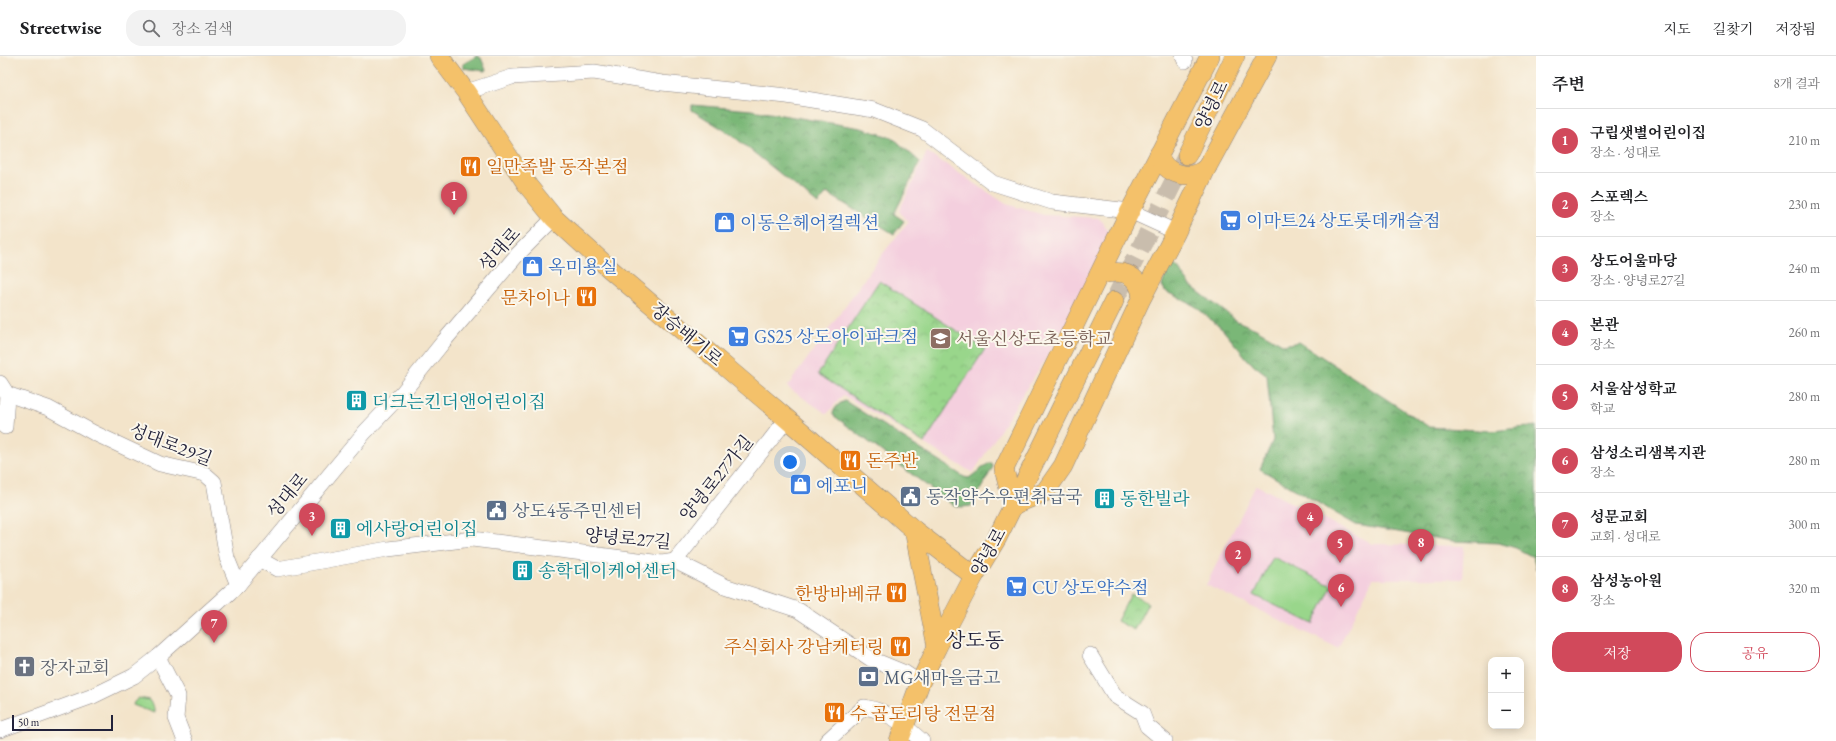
<!DOCTYPE html>
<html lang="ko">
<meta charset="utf-8">
<style>
:root{--surface:#fff;--page:#f2f2f2;--text:#202124;--muted:#757577;--line:#e0e0e0;--accent:#d1495b}
body{margin:0;font-family:"EB Garamond","Noto Serif KR",serif;background:var(--page);color:var(--text)}
.controls{position:absolute;right:12px;bottom:12px;display:grid;overflow:hidden;border-radius:8px;box-shadow:0 2px 10px #0003}
.controls button{width:36px;height:36px;display:grid;place-items:center;padding:0;border:0;border-bottom:1px solid var(--line);background:var(--surface);color:var(--text);font:20px sans-serif}
.scale{position:absolute;left:12px;bottom:10px;width:101px;box-sizing:border-box;padding-left:4px;border:2px solid #22223b;border-top:0;font-size:11px;line-height:14px;white-space:nowrap;color:#22223b;-webkit-text-stroke:3px #fbf7ec;paint-order:stroke}
.you{position:absolute;left:790px;top:406px;width:14px;height:14px;margin:-10px;border:3px solid #fff;border-radius:50%;background:#1a73e8;box-shadow:0 0 0 6px #1a73e833}
.badge{display:grid;place-items:center;width:26px;height:26px;border-radius:50%;background:var(--accent);color:#fff;font-size:13px;font-weight:700}
.pin{position:absolute;translate:-50% -33px;filter:drop-shadow(0 1px 2px #0008)}
.pin::after{content:'';position:absolute;top:21px;width:14px;height:12px;background:inherit;clip-path:polygon(0 0,100% 0,50% 100%)}
.list{margin:0;padding:0;list-style:none}
h2{display:flex;justify-content:space-between;align-items:center;height:52px;margin:0;padding:0 16px;font-size:17px}
h2 small{font-size:13px;font-weight:400;color:var(--muted)}
.list li{display:grid;grid-template-columns:26px 1fr auto;gap:12px;align-items:center;box-sizing:border-box;height:64px;padding:0 16px;border-top:1px solid var(--line)}
.list b{display:block;font-size:15px;white-space:nowrap}
.list p{margin:0;font-size:13px;white-space:nowrap;color:var(--muted)}
.list em{font-size:13px;font-style:normal;color:var(--muted)}
.actions{display:flex;gap:8px;padding:12px 16px}
.actions a{flex:1;padding:9px 0;border:1px solid var(--accent);border-radius:16px;text-align:center;font-size:14px;color:var(--accent)}
.actions .main{background:var(--accent);color:#fff}
.icon{flex:none;width:22px;height:22px;fill:none;stroke:currentColor;stroke-width:2;stroke-linecap:round;stroke-linejoin:round}
.map{position:relative;flex:none;width:1536px;height:685px;overflow:hidden}
header{display:flex;align-items:center;gap:24px;box-sizing:border-box;height:56px;padding:0 20px;background:var(--surface);border-bottom:1px solid var(--line)}
header strong{font-size:19px}
nav{display:flex;gap:22px;margin-inline-start:auto;font-size:14px}
.search{width:280px;height:36px;background:var(--page);display:flex;align-items:center;gap:10px;box-sizing:border-box;padding:0 14px;border-radius:16px;color:var(--muted);font-size:15px}
main{display:flex}
aside{flex:1;background:var(--surface)}
.map>svg:first-child{display:block}
.built{fill:#f4cfde}
.grass{fill:#99d68b;stroke:#5e7c63}
.forest{fill:url(#forest-crowns);stroke:#4e6c59}
.park{fill:url(#park-crowns);stroke:#5e7c63}
.lines{fill:none;stroke-linecap:round;stroke-linejoin:round}
.major-tunnel{stroke:#c9bdad;stroke-width:19;stroke-dasharray:19 10;stroke-linecap:butt}
.minor-casing{stroke:#8a8382;stroke-width:16}
.major-casing{stroke:#8a8382;stroke-width:20}
.minor{stroke:#fff;stroke-width:15}
.major{stroke:#f4c16b;stroke-width:19}
.labels{text-anchor:middle;dominant-baseline:central;stroke-width:4;stroke-linejoin:round;paint-order:stroke}
.street-label{font-size:18px;fill:#22223b;stroke:#fbf7ec}
.food-label{font-size:18px;fill:#c56008;stroke:#fbf7ec;text-anchor:start}
.shop-label{font-size:18px;fill:#366cbe;stroke:#fbf7ec;text-anchor:start}
.education-label{font-size:18px;fill:#785e54;stroke:#fbf7ec;text-anchor:start}
.culture-label{font-size:18px;fill:#0d838f;stroke:#fbf7ec;text-anchor:start}
.service-label{font-size:18px;fill:#4e5e75;stroke:#fbf7ec;text-anchor:start}
.worship-label{font-size:18px;fill:#5b616d;stroke:#fbf7ec;text-anchor:start}
.quarter-label{font-size:20px;fill:#22223b;stroke:#fbf7ec}
</style>
<header>
<strong>Streetwise</strong>
<div class="search"><svg class="icon" aria-label="search" viewBox="0 0 24 24"><circle cx="10" cy="10" r="6"/><path d="M15 15l6 6"/></svg>장소 검색</div>
<nav><a>지도</a><a>길찾기</a><a>저장됨</a></nav>
</header>
<main>
<div class="map">
<svg width="1536" height="685" viewBox="0 0 1536 685">
<defs>
<pattern id="forest-crowns" width="20" height="18" patternUnits="userSpaceOnUse"><rect width="20" height="18" fill="#7ab777"/><path d="M2 6a3 3 0 1 1 6 0M12 15a3 3 0 1 1 6 0" fill="none" stroke="#649463"/></pattern>
<pattern id="park-crowns" width="20" height="18" patternUnits="userSpaceOnUse"><rect width="20" height="18" fill="#99d68b"/><path d="M2 6a3 3 0 1 1 6 0M12 15a3 3 0 1 1 6 0" fill="none" stroke="#84b779"/></pattern>
</defs>
<rect width="100%" height="100%" fill="#fbf7ec"/>
<filter id="ink" filterUnits="userSpaceOnUse"><feTurbulence type="fractalNoise" baseFrequency=".025" numOctaves="2"/><feDisplacementMap in="SourceGraphic" scale="8" xChannelSelector="R" yChannelSelector="G"/><feConvolveMatrix kernelMatrix="1 2 1 2 8 2 1 2 1" color-interpolation-filters="sRGB"/></filter>
<filter id="wash" filterUnits="userSpaceOnUse"><feTurbulence type="fractalNoise" baseFrequency=".012" numOctaves="4" result="noise"/><feDisplacementMap in="SourceGraphic" scale="16" xChannelSelector="R" yChannelSelector="G"/><feGaussianBlur stdDeviation="0.9" result="paint"/><feColorMatrix in="noise" values="0 0 0 0 0 0 0 0 0 0 0 0 0 0 0 0 0 1.4 0 .05"/><feComposite in="paint" operator="in"/></filter>
<g filter="url(#wash)">
<rect width="100%" height="100%" fill="#f3e4ca"/>
<g class="built">
<polygon points="927,96 1006,148 1044,159 1099,162 1113,181 1089,234 973,417 843,339 827,358 787,331 881,200 908,166 899,155"/>
<polygon points="1256,429 1373,488 1464,490 1462,523 1373,523 1338,592 1206,529"/>
</g>
<g class="grass">
<polygon points="1273,501 1332,530 1313,568 1254,539"/>
<polygon points="139,642 149,644 154,652 154,657 133,649 134,646"/>
</g>
<g class="forest">
<polygon points="477,0 481,2 486,14 485,15 463,12 463,8"/>
<polygon points="692,49 751,54 861,72 893,82 920,106 894,158 904,165 894,178 827,137 818,148 732,79 692,54"/>
<polygon points="1174,209 1178,212 1191,230 1237,265 1256,273 1284,289 1299,286 1429,371 1493,375 1536,370 1536,513 1533,501 1516,492 1499,487 1453,485 1356,469 1260,413 1273,384 1267,319 1249,305 1223,274 1195,250 1165,235 1162,229 1168,212"/>
<path d="M845,345L964,421L969,422L989,407H992L993,411L971,450L962,451L954,450L833,359C833,353 840,346 845,345Z"/>
</g>
<g class="park">
<polygon points="879,225 985,293 924,387 818,318"/>
<polygon points="1131,538 1148,547 1134,574 1117,565"/>
</g>
</g>
<g filter="url(#ink)">
<g class="lines">
<polyline class="major-tunnel" points="1114,245 1187,99"/>
<defs>
<g id="minor">
<polyline points="1183,0 1185,5"/>
<polyline points="466,36 512,21 594,16 662,27 787,40 874,54 922,73 993,127 1052,146 1130,155 1176,176"/>
<polyline points="0,327 7,338 48,352 94,377 160,408 205,418 214,426 227,502 238,529"/>
<polyline points="5,371 7,338"/>
<polyline points="259,503 277,513 388,493 472,483 662,507 675,505 725,530 798,554 871,603 905,617 920,627"/>
<polyline points="675,505 787,363"/>
<polyline points="1090,599 1115,640 1142,657 1147,670 1165,685"/>
<polyline points="158,601 178,640 176,662 185,685"/>
<polyline points="0,674 93,640 134,620 158,601 238,529 365,376 403,336 444,285 517,199 554,162"/>
<path d="M827,685L864,651C889,655 904,669 922,685"/>
</g>
<g id="major">
<polyline points="439,0 466,36 528,130 554,162 610,213 787,363 914,474 974,520"/>
<polyline points="1210,0 1130,155 1004,413 1013,449 1045,436 1063,410 1141,243 1176,176 1207,111 1267,0"/>
<path d="M1159,98C1163,119 1193,126 1207,111"/>
<polyline points="1187,99 1235,0"/>
<path d="M1099,219C1120,213 1138,216 1142,240"/>
<polyline points="914,474 937,591"/>
<polyline points="899,685 920,627 937,591 974,520 997,482 1114,245"/>
</g>
</defs>
<use href="#minor" class="minor-casing"/>
<use href="#major" class="major-casing"/>
<use href="#minor" class="minor"/>
<use href="#major" class="major"/>
</g>
</g>
<defs>
<symbol id="restaurant-square" viewBox="-11 -11 22 22"><rect x="-9" y="-9" width="18" height="18" rx="4" fill="#e8710a" stroke="#fbf7ec"/><path d="M-5-6h1v4h1v-4h1v4h1v-4h1v5L-1.5 .5V6h-2V.5L-5-1ZM5-6V6H3V1.5H1.5Q1.5-4 5-6Z" fill="#fff"/></symbol>
<symbol id="supermarket-square" viewBox="-11 -11 22 22"><rect x="-9" y="-9" width="18" height="18" rx="4" fill="#3f7fe0" stroke="#fbf7ec"/><path d="M-6-5.5h2.5l.6 2H6L4.5 2H-2.5L-4.4-4H-6ZM-1.5 3.2a1.3 1.3 0 1 0 .1 0ZM3 3.2a1.3 1.3 0 1 0 .1 0Z" fill="#fff"/></symbol>
<symbol id="shop-square" viewBox="-11 -11 22 22"><rect x="-9" y="-9" width="18" height="18" rx="4" fill="#3f7fe0" stroke="#fbf7ec"/><path d="M-5-2.5h2.3a2.7 3.5 0 0 1 5.4 0H5L5.5 6h-11ZM-1.5-2.5h3a1.5 2.3 0 0 0-3 0Z" fill="#fff"/></symbol>
<symbol id="school-square" viewBox="-11 -11 22 22"><rect x="-9" y="-9" width="18" height="18" rx="4" fill="#8d6e63" stroke="#fbf7ec"/><path d="M0-5L7-2L0 1L-7-2ZM-4 1L0 2.5L4 1V4Q0 6-4 4Z" fill="#fff"/></symbol>
<symbol id="building-square" viewBox="-11 -11 22 22"><rect x="-9" y="-9" width="18" height="18" rx="4" fill="#0f9aa8" stroke="#fbf7ec"/><path d="M-4-6H4V6H1V3H-1V6H-4ZM-2.5-4.3h1.7v1.8h-1.7ZM.8-4.3h1.7v1.8H.8ZM-2.5-1h1.7V.8h-1.7ZM.8-1h1.7V.8H.8Z" fill="#fff"/></symbol>
<symbol id="civic-square" viewBox="-11 -11 22 22"><rect x="-9" y="-9" width="18" height="18" rx="4" fill="#5c6f8a" stroke="#fbf7ec"/><path d="M-.6-6.5H3V-4.5H.6V-3L4-1V1h2V6H-6V1h2V-1L-.6-3ZM-1.2 2.5V6h2.4V2.5Z" fill="#fff"/></symbol>
<symbol id="church-square" viewBox="-11 -11 22 22"><rect x="-9" y="-9" width="18" height="18" rx="4" fill="#6b7280" stroke="#fbf7ec"/><path d="M-1.2-6h2.4v3.5h3.3v2.4h-3.3V6h-2.4V-.1h-3.3v-2.4h3.3Z" fill="#fff"/></symbol>
<symbol id="bank-square" viewBox="-11 -11 22 22"><rect x="-9" y="-9" width="18" height="18" rx="4" fill="#5c6f8a" stroke="#fbf7ec"/><path d="M-6-4H6V4H-6ZM0-2.3a2.3 2.3 0 1 0 0 4.6a2.3 2.3 0 1 0 0-4.6Z" fill="#fff"/></symbol>
</defs>
<g fill-rule="evenodd">
<use href="#restaurant-square" x="458" y="98" width="25" height="25"/>
<use href="#supermarket-square" x="1218" y="152" width="25" height="25"/>
<use href="#shop-square" x="712" y="154" width="25" height="25"/>
<use href="#shop-square" x="520" y="198" width="25" height="25"/>
<use href="#restaurant-square" x="574" y="228" width="25" height="25"/>
<use href="#supermarket-square" x="726" y="268" width="25" height="25"/>
<use href="#school-square" x="928" y="270" width="25" height="25"/>
<use href="#building-square" x="344" y="332" width="25" height="25"/>
<use href="#restaurant-square" x="838" y="392" width="25" height="25"/>
<use href="#shop-square" x="788" y="416" width="25" height="25"/>
<use href="#civic-square" x="898" y="428" width="25" height="25"/>
<use href="#building-square" x="1092" y="430" width="25" height="25"/>
<use href="#civic-square" x="484" y="442" width="25" height="25"/>
<use href="#building-square" x="328" y="460" width="25" height="25"/>
<use href="#building-square" x="510" y="502" width="25" height="25"/>
<use href="#supermarket-square" x="1004" y="518" width="25" height="25"/>
<use href="#restaurant-square" x="884" y="524" width="25" height="25"/>
<use href="#restaurant-square" x="888" y="578" width="25" height="25"/>
<use href="#church-square" x="12" y="598" width="25" height="25"/>
<use href="#bank-square" x="856" y="608" width="25" height="25"/>
<use href="#restaurant-square" x="822" y="644" width="25" height="25"/>
</g>
<g class="labels">
<g class="street-label">
<text transform="translate(1211 49) rotate(-64)">양녕로</text>
<text transform="translate(499 193) rotate(-48)">성대로</text>
<text transform="translate(687 278) rotate(40)">장승배기로</text>
<text transform="translate(171 388) rotate(21)">성대로29길</text>
<text transform="translate(716 422) rotate(-51)">양녕로27가길</text>
<text transform="translate(287 439) rotate(-50)">성대로</text>
<text transform="translate(628 482) rotate(5)">양녕로27길</text>
<text transform="translate(988 496) rotate(-61)">양녕로</text>
</g>
<g class="food-label">
<text x="486" y="110">일만족발 동작본점</text>
<text x="570" y="241" text-anchor="end">문차이나</text>
<text x="866" y="404">돈주반</text>
<text x="882" y="537" text-anchor="end">한방바베큐</text>
<text x="884" y="590" text-anchor="end">주식회사 강남케터링</text>
<text x="850" y="657">수 곱도리탕 전문점</text>
</g>
<g class="shop-label">
<text x="1246" y="164">이마트24 상도롯데캐슬점</text>
<text x="740" y="166">이동은헤어컬렉션</text>
<text x="548" y="210">옥미용실</text>
<text x="754" y="280">GS25 상도아이파크점</text>
<text x="816" y="429">에포니</text>
<text x="1032" y="531">CU 상도약수점</text>
</g>
<g class="education-label">
<text x="956" y="282">서울신상도초등학교</text>
</g>
<g class="culture-label">
<text x="372" y="345">더크는킨더앤어린이집</text>
<text x="1120" y="442">동한빌라</text>
<text x="356" y="472">에사랑어린이집</text>
<text x="538" y="514">송학데이케어센터</text>
</g>
<g class="service-label">
<text x="926" y="440">동작약수우편취급국</text>
<text x="512" y="454">상도4동주민센터</text>
<text x="884" y="621">MG새마을금고</text>
</g>
<g class="worship-label">
<text x="40" y="611">장자교회</text>
</g>
<g class="quarter-label">
<text x="975" y="584">상도동</text>
</g>
</g>
</svg>
<div class="controls">
<button>+</button>
<button>−</button>
</div>
<div class="scale">50 m</div>
<div class="you"></div>
<div class="pin badge" style="left:454px;top:159px">1</div>
<div class="pin badge" style="left:1238px;top:518px">2</div>
<div class="pin badge" style="left:312px;top:480px">3</div>
<div class="pin badge" style="left:1310px;top:480px">4</div>
<div class="pin badge" style="left:1340px;top:507px">5</div>
<div class="pin badge" style="left:1341px;top:551px">6</div>
<div class="pin badge" style="left:214px;top:587px">7</div>
<div class="pin badge" style="left:1421px;top:506px">8</div>
</div>
<aside>
<h2>주변<small>8개 결과</small></h2>
<ul class="list">
<li><span class="badge">1</span><div><b>구립샛별어린이집</b><p>장소 · 성대로</p></div><em>210 m</em></li>
<li><span class="badge">2</span><div><b>스포렉스</b><p>장소</p></div><em>230 m</em></li>
<li><span class="badge">3</span><div><b>상도어울마당</b><p>장소 · 양녕로27길</p></div><em>240 m</em></li>
<li><span class="badge">4</span><div><b>본관</b><p>장소</p></div><em>260 m</em></li>
<li><span class="badge">5</span><div><b>서울삼성학교</b><p>학교</p></div><em>280 m</em></li>
<li><span class="badge">6</span><div><b>삼성소리샘복지관</b><p>장소</p></div><em>280 m</em></li>
<li><span class="badge">7</span><div><b>성문교회</b><p>교회 · 성대로</p></div><em>300 m</em></li>
<li><span class="badge">8</span><div><b>삼성농아원</b><p>장소</p></div><em>320 m</em></li>
</ul>
<div class="actions"><a class="main">저장</a><a>공유</a></div>
</aside>
</main>
